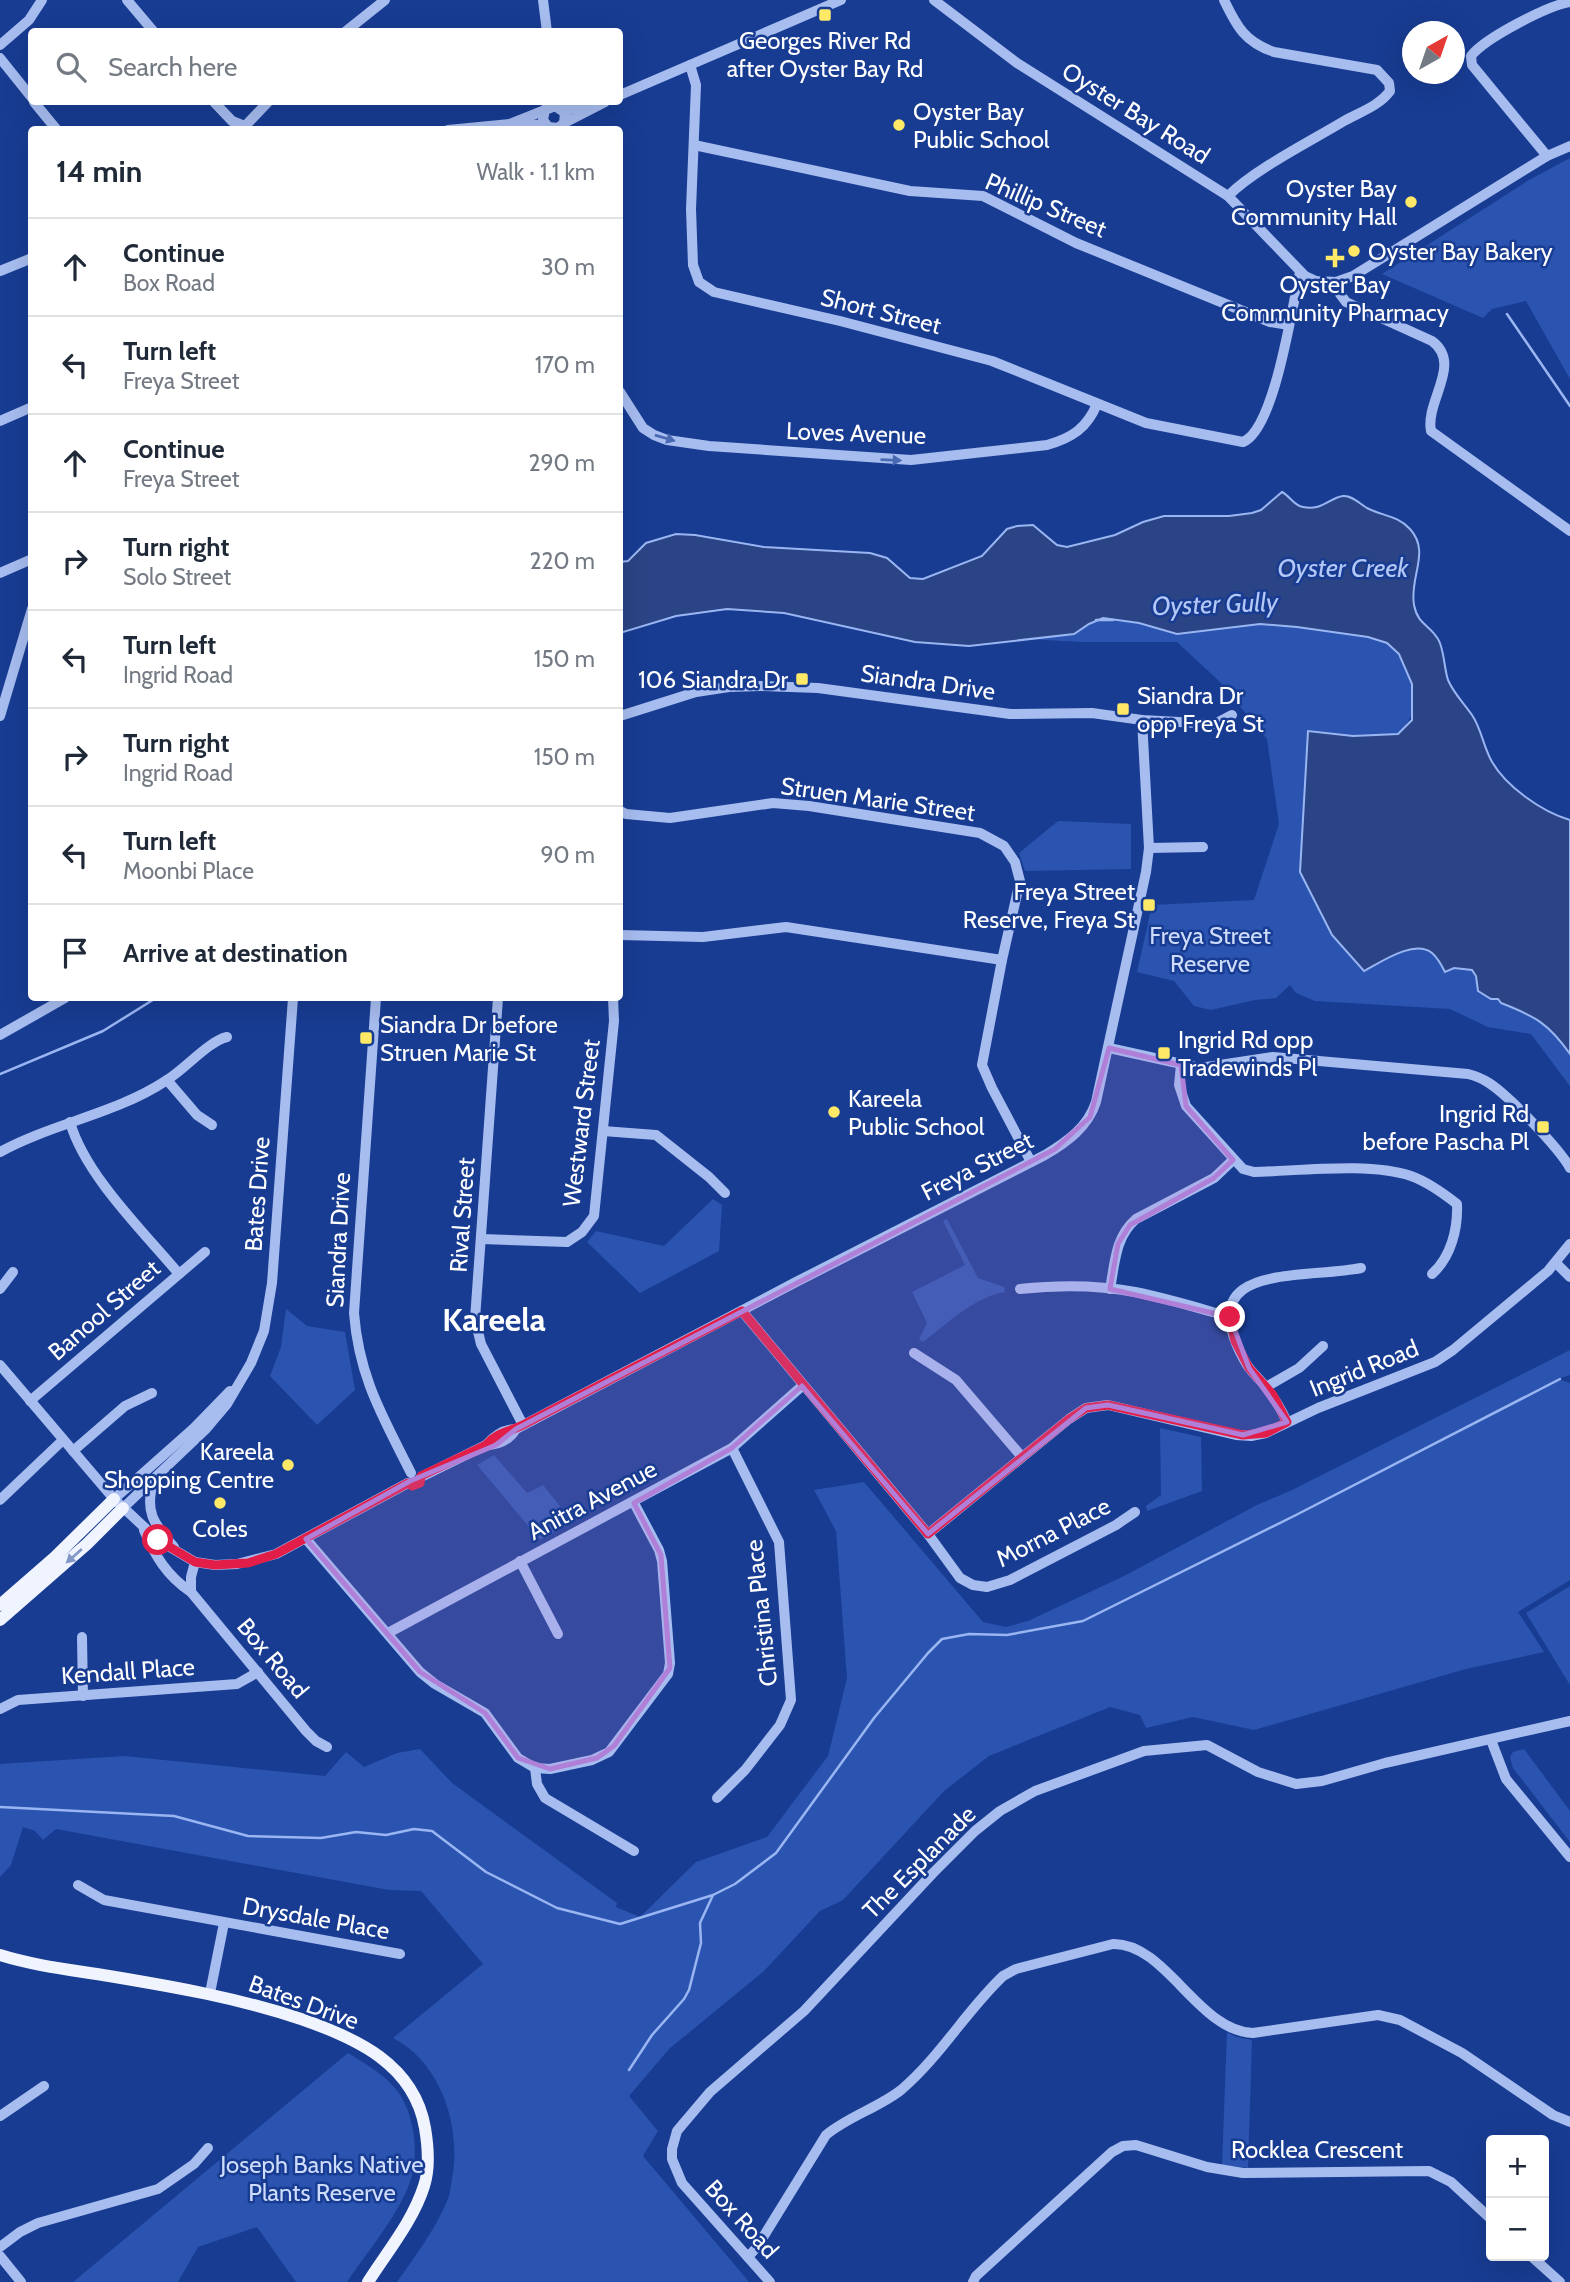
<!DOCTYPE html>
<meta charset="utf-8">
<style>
:root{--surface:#fff;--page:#f6f6f7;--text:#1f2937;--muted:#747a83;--line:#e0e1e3}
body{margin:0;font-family:Cabin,sans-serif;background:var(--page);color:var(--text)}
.controls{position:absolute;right:21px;bottom:21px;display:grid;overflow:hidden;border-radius:7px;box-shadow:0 7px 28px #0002}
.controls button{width:63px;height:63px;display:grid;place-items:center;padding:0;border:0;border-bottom:2px solid var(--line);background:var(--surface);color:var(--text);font:35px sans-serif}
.compass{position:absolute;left:1402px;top:21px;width:63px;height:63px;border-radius:50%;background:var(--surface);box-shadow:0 7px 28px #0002;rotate:40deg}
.stop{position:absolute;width:21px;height:21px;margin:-16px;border:5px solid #e11d48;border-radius:50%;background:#fff}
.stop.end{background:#e11d48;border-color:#fff;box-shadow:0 2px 7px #0008}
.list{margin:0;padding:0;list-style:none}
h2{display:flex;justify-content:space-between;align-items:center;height:91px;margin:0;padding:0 28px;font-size:30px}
h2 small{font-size:23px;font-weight:400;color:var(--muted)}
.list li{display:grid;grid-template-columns:46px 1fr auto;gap:21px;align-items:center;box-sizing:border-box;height:98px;padding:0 28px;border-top:2px solid var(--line)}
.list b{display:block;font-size:26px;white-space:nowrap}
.list p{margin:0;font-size:23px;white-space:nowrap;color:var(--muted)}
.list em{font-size:23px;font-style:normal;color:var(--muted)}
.icon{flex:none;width:38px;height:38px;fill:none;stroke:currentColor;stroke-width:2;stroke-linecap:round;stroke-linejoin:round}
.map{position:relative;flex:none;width:1570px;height:2282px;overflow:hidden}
.search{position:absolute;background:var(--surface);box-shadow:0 7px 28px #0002;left:28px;top:28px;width:595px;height:77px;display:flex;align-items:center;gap:18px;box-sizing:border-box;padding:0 24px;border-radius:7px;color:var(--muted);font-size:26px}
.panel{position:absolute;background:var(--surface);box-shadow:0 7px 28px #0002;left:28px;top:126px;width:595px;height:875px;border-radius:7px}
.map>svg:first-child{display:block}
.green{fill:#2a54b0}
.water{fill:#2a4485;stroke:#9ab6f2;stroke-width:2}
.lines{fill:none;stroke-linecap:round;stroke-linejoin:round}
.stream{stroke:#9ab6f2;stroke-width:2.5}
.minor{stroke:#a7bdf0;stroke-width:10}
.major{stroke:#f0f4ff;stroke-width:12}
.oneway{fill:#4a69b3}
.oneway2{fill:#8498c8}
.route{stroke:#e11d48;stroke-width:9}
.marked{fill:#b080d9;fill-opacity:0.2;stroke:#b080d9;stroke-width:5;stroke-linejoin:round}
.poi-dot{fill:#ffe966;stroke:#183c92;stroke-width:2.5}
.labels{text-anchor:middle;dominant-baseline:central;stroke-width:5;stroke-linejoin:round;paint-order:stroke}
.poi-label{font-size:24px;fill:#fff;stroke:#183c92;text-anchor:start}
.street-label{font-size:24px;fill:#fff;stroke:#183c92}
.park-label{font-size:24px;fill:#cedcfb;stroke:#183c92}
.water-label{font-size:26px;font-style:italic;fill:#b3c8f7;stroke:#183c92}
.district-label{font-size:32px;font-weight:bold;fill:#fff;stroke:#183c92}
</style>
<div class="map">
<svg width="1570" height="2282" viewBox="0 0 1570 2282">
<rect width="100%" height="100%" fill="#183c92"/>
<g class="green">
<polygon points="1570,158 1570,379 1526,301 1492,309 1483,318 1382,274 1529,180"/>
<path d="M1102,618C1141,624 1181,627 1220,629C1233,629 1245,625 1258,624C1281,623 1365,633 1385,642C1400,649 1410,670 1412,686C1416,708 1413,719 1398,734L1353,736L1308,731L1305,799L1364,971C1381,962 1414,939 1432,953C1438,958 1442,966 1445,971L1454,968L1472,970L1479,987L1502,1003L1537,1018L1556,1035L1570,1054V1086L1531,1034L1488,1027L1450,1009L1315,1001L1296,993L1290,985L1276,998L1255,1000L1211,1010L1194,1006L1174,981L1137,972L1152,905L1254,900L1279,824L1267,739L1219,681L1177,642H1081L1028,639L1074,634L1089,623Z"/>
<polygon points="1058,821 1131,824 1131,869 1025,871 1019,853"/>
<polygon points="713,1199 722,1205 719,1251 640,1293 587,1242 596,1231 664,1246"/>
<path d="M947,1219L978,1278L1004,1287L1005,1292C974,1297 947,1324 923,1342L919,1339L927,1323L912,1292L965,1265L943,1221Z"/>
<polygon points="286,1309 307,1326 345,1332 355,1390 317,1425 270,1376 281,1347"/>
<path d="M1570,1350V1375L1558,1379L1570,1383V1580L1518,1612L1544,1652L1466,1669L1254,1730L1193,1717L1146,1728L1140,1715L1110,1707L989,1756L944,1791L843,1900L820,1911L764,1971L669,2049L629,2096L658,2131L643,2156L749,2282H397C416,2255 435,2230 448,2199C451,2191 451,2181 453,2173C460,2123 440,2062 393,2038L483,1964L421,1891L389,1890L56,1829L43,1840L35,1831L23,1827L11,1865L0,1877V1764L124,1756L325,1776L346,1752L364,1767L397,1753L420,1749L452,1783L617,1903L616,1907L640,1917L696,1862L767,1837L828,1756L847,1678L836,1531L814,1490L864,1482L983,1622L1006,1627L1028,1621L1124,1576L1257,1505L1292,1490Z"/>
<polygon points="1160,1428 1201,1437 1202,1491 1147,1511 1146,1506 1161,1495"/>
<polygon points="494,1455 527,1493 543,1485 573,1522 540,1540 477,1465"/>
<polygon points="1570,1586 1570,1685 1526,1613"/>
<polygon points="1524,1749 1570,1811 1570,1842 1513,1768 1510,1757 1513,1752"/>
<polygon points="1227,2032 1236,2037 1252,2040 1248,2168 1222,2165"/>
<path d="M348,2053C367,2065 391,2078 402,2098C415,2121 419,2156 410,2182C398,2216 367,2252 347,2282H296L257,2227L198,2247L178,2282H73Z"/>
</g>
<path class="water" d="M1282,492C1290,496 1294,506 1303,507C1322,511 1329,498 1343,496C1352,495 1360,504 1367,508C1382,516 1397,515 1410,529C1431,552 1409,577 1414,605C1418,625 1429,624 1438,639C1444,648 1444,668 1448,680C1454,694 1464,703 1472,715C1481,728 1483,745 1491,760C1505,786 1542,812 1570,820V1054C1549,1024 1535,1016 1501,1003L1498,999H1491L1478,991L1476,976L1472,970L1454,968L1445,972C1442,966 1438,958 1432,953C1414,939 1381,962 1364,971L1332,935L1300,872L1308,731L1353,736L1398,734L1412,720V684L1399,654L1387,643L1368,637L1297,627L1260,624L1177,634L1139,623L1103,618L1089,624L1074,634L969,646L915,642L784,613L727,609L676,616L620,633V562L628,561L646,543L676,534L695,535L764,547L870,553L887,558L910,578L923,579L982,556L1007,529L1017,526L1033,525L1057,545L1067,547L1115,535L1143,522L1164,516H1229L1252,513L1261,510Z"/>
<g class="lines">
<g class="stream">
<polyline points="1507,314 1570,406"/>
<polyline points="1096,620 1113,620"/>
<polyline points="0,1074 103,1031 156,998"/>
<polyline points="0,1807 174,1816 248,1836 321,1838 356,1832 386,1835 414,1829 432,1831 486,1872 557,1908 620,1924 713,1895 735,1884 776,1853 874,1718 928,1653 942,1639 969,1634 1007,1635 1083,1621 1296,1515 1560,1379"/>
<polyline points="629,2070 652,2035 684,1999 689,1990 701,1943 700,1923 713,1895"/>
</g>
<g class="minor">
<polyline points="127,0 154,32"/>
<polyline points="543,0 547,32"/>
<polyline points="934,0 1017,63 1228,196 1305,276 1316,281 1336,282 1353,276 1547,156 1570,146"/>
<path d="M1224,0C1237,27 1245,42 1274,52L1377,70L1389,83L1390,91C1379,106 1360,112 1344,121C1311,141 1255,169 1228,196"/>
<polyline points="345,32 385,0"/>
<polyline points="0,45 29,20 42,0"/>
<polyline points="0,58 32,98"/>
<path d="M690,65L696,85L691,209L693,265L699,282L714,292L840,321L992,361L1146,423L1243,442C1275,429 1292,306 1300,272"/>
<polyline points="620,95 841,0"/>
<polyline points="34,102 57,130"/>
<polyline points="214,102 232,121 247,127"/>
<polyline points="563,110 594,105"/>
<polyline points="564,123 605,102"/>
<polyline points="510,124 555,106 565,113 564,123 558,128 548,127 543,120 545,109"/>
<polyline points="246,130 248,123 268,102"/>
<polyline points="448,130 510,124 546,125"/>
<polyline points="694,145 910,191 983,196 1076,243 1270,322 1289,325"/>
<path d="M1547,156L1472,65L1471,56C1485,38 1547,6 1570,2"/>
<polyline points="0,271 32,258"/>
<path d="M1336,282L1340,294L1346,302L1432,341C1463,364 1425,401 1431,431L1570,531"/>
<path d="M620,392L643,428L654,435L667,440L709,446L911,460L1047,445C1072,438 1087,428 1097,404"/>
<polyline points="0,421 32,407"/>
<polyline points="0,573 32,559"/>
<polyline points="0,716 32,609"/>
<polyline points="620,716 696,692 729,687 761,686 818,688 1010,714 1092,713 1142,720 1215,724 1232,715"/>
<polyline points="620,811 626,814 670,818 773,803 809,806 980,833 1004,846 1015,862 1020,881 1002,960 982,1065 992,1088 1031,1162"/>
<polyline points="1149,848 1203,847"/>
<polyline points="620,935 703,937 786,927 1002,960"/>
<path d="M376,998L354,1313C359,1378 383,1417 411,1473"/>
<polyline points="498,998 475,1319 481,1344 523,1425"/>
<polyline points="0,1035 65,998"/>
<path d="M1109,1048L1200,1068L1273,1057L1468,1074C1476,1076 1483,1079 1489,1083C1509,1096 1559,1148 1570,1168"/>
<path d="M1181,1065L1179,1085L1186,1106L1243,1169L1254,1172C1299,1171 1370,1162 1411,1176C1428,1182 1443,1193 1457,1204C1458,1229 1451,1257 1432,1274"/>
<polyline points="167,1080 197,1115 212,1125"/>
<path d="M70,1122C85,1175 143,1231 179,1274"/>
<polyline points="603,1131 656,1135 709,1177 725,1193"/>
<path d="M0,1152C53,1123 116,1114 167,1080C185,1069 209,1041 227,1037"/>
<polyline points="482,1239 567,1242 582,1232 594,1216 614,1021 613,998"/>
<polyline points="1556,1263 1570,1277"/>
<polyline points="0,1289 13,1272"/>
<path d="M1020,1289C1057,1285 1098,1285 1135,1292C1166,1298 1198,1308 1230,1317"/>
<path d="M1110,1289C1115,1263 1115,1237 1136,1219L1214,1178L1233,1160"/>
<polyline points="742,1311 928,1534 960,1578 973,1585 987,1587 1010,1580 1116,1525 1135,1512"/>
<polyline points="914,1353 956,1380 1022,1457"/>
<polyline points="0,1365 114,1499 158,1540 195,1562 215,1565 237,1564 276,1554 408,1483"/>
<polyline points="1266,1387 1299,1368 1323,1346"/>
<polyline points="30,1401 205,1252"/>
<path d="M1287,1422C1282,1411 1276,1400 1268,1390C1262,1381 1253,1374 1247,1365C1186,1261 1300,1280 1361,1268"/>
<path d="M486,1445C498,1445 509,1440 516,1429"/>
<polyline points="73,1451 125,1406 152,1393"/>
<path d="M421,1477L486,1445C494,1436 504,1429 516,1429L796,1282L1045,1155C1067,1142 1088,1127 1096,1102L1146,872L1149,848L1142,720"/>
<path d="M154,1479C144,1511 153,1523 174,1547"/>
<polyline points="114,1499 194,1428 230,1391"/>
<polyline points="0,1500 63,1440"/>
<polyline points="123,1508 205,1430 227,1404 251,1363 264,1331 272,1283 293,998"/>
<path d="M144,1530C155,1556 167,1576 191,1592L306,1731L316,1741L327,1747"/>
<polyline points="928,1534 1069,1419 1086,1408 1108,1405 1236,1435 1251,1436 1266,1433 1318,1408 1435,1362 1453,1350 1548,1271 1570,1244"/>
<polyline points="306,1539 420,1672 435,1684 485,1713 518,1758 535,1768 550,1769 592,1760 609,1752 668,1674 670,1663 662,1561 659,1550 634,1503"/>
<polyline points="520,1561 558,1634"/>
<polyline points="191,1592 191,1577 195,1562"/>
<polyline points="388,1633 732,1448 802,1386"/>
<polyline points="82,1637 83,1696"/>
<polyline points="0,1709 18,1700 237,1684 258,1672"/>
<polyline points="1491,1740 1506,1779 1570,1857"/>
<polyline points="535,1768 537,1784 545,1798 634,1851"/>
<polyline points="717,1798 745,1770 780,1725 791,1700 779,1542 732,1448"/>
<polyline points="78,1885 104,1900 400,1954"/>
<polyline points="210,1993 224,1923"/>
<polyline points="0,2116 44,2086"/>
<polyline points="0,2247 20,2232 38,2223 158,2189 194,2164 208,2148"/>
<polyline points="0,2256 21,2282"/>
<polyline points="1531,2256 1560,2282"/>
<path d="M748,2257L757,2247L826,2135C849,2116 878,2108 901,2090C940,2057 966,2011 1003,1976L1016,1969L1113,1944C1166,1943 1198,2031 1253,2033L1378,2015L1400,2020L1462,2053L1553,2115L1570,2122"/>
<polyline points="770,2282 682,2183 672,2159 672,2149 677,2131 710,2092 804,2011 933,1873 975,1831 1000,1811 1035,1791 1144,1751 1207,1745 1258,1772 1296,1784 1322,1781 1385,1763 1570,1721"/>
<polyline points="973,2282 976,2276 1112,2152 1123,2146 1136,2145 1207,2167 1243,2173 1429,2171 1451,2182 1491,2219"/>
</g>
<g class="major">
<polyline points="0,1605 55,1557 114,1499"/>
<polyline points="0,1620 87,1544 123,1508"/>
<path d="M0,1955C35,1966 73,1970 109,1976C175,1987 238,1998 301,2019C356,2038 414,2064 425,2128C428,2146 430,2168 424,2186C413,2221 387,2252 368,2282"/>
</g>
</g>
<defs><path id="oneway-solid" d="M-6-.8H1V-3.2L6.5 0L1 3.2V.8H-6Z" transform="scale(1.75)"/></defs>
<g class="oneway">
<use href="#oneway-solid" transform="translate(665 438) rotate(16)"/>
<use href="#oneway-solid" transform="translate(891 460) rotate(2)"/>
</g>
<use class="oneway2" href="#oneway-solid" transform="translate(74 1556) rotate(138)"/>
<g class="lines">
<path class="route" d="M158,1540L195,1562L215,1565L248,1563L276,1554L408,1483L412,1486L420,1483L421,1476L486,1445C497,1432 509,1432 523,1425L742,1311L928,1534L1069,1419L1086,1408L1108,1405L1243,1435L1266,1433L1287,1422L1273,1395L1249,1368L1235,1341L1230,1317"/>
</g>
<path class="marked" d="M1109,1048L1181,1065L1186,1106L1233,1160L1214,1178L1130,1225L1118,1244L1110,1289L1230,1317L1249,1368L1287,1422L1243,1435L1108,1405L1086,1408L928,1534L802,1386L732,1448L634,1503L661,1555L670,1668L614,1746L597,1758L550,1769L518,1758L485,1713L420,1672L306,1539L410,1481L496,1445L516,1429L1055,1149L1090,1117Z"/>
<g class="poi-dot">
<rect x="818" y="8" width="14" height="14" rx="3.5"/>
<circle cx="899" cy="125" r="7"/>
<circle cx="1411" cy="202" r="7"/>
<circle cx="1354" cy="251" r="7"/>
<path d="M1331.5 247.5h7v7h7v7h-7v7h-7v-7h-7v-7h7z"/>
<rect x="795" y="672" width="14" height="14" rx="3.5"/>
<rect x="1116" y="702" width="14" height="14" rx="3.5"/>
<rect x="1142" y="898" width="14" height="14" rx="3.5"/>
<rect x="359" y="1031" width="14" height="14" rx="3.5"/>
<rect x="1157" y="1046" width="14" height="14" rx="3.5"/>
<circle cx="834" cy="1112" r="7"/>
<rect x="1536" y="1120" width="14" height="14" rx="3.5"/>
<circle cx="288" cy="1465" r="7"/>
<circle cx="220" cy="1503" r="7"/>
</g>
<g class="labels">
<g class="poi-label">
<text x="825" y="40" text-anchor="middle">Georges River Rd<tspan x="825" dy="28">after Oyster Bay Rd</tspan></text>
<text x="913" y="111">Oyster Bay<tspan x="913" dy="28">Public School</tspan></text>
<text x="1397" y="188" text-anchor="end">Oyster Bay<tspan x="1397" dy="28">Community Hall</tspan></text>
<text x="1368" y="251">Oyster Bay Bakery</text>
<text x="1335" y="284" text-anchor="middle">Oyster Bay<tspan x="1335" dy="28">Community Pharmacy</tspan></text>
<text x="788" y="679" text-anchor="end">106 Siandra Dr</text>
<text x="1137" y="695">Siandra Dr<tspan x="1137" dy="28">opp Freya St</tspan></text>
<text x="1135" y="891" text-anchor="end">Freya Street<tspan x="1135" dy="28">Reserve, Freya St</tspan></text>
<text x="380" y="1024">Siandra Dr before<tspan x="380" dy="28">Struen Marie St</tspan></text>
<text x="1178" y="1039">Ingrid Rd opp<tspan x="1178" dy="28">Tradewinds Pl</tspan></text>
<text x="848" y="1098">Kareela<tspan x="848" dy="28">Public School</tspan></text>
<text x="1529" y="1113" text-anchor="end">Ingrid Rd<tspan x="1529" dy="28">before Pascha Pl</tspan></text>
<text x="274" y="1451" text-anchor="end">Kareela<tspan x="274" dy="28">Shopping Centre</tspan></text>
<text x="220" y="1528" text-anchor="middle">Coles</text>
</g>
<g class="street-label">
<text transform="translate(1136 113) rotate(32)">Oyster Bay Road</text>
<text transform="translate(1046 205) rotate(23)">Phillip Street</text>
<text transform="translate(881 311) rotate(14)">Short Street</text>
<text transform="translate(856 433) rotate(2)">Loves Avenue</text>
<text transform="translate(928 682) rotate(8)">Siandra Drive</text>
<text transform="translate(878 799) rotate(8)">Struen Marie Street</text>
<text transform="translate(581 1123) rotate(-83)">Westward Street</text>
<text transform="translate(977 1166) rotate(-27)">Freya Street</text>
<text transform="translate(257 1194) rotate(-86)">Bates Drive</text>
<text transform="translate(462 1215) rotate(-86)">Rival Street</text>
<text transform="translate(338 1240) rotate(-87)">Siandra Drive</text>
<text transform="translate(104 1310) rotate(-41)">Banool Street</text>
<text transform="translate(1364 1368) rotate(-22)">Ingrid Road</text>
<text transform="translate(592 1500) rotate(-28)">Anitra Avenue</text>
<text transform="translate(1053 1532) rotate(-27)">Morna Place</text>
<text transform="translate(761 1613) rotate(-96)">Christina Place</text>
<text transform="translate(273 1658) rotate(50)">Box Road</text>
<text transform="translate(128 1671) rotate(-4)">Kendall Place</text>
<text transform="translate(919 1862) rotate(-45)">The Esplanade</text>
<text transform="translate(316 1918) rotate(10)">Drysdale Place</text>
<text transform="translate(304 2002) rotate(20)">Bates Drive</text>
<text x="1317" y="2149">Rocklea Crescent</text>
<text transform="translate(742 2219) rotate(48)">Box Road</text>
</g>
<g class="park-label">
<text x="1210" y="935">Freya Street<tspan x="1210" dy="28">Reserve</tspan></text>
<text x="322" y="2164">Joseph Banks Native<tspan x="322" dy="28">Plants Reserve</tspan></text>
</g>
<g class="water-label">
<text x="1343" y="568">Oyster Creek</text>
<text transform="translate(1215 604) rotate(-2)">Oyster Gully</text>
</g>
<g class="district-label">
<text x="494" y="1319">Kareela</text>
</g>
</g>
</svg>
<div class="controls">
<button>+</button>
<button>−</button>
</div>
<svg class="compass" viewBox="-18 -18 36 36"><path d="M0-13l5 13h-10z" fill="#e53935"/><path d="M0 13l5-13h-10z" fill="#747a83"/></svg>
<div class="stop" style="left:158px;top:1540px"></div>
<div class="stop end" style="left:1230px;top:1317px"></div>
<div class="search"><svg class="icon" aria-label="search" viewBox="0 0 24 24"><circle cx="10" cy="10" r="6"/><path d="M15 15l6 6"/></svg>Search here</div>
<section class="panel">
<h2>14 min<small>Walk · 1.1 km</small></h2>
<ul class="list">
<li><svg class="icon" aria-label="ahead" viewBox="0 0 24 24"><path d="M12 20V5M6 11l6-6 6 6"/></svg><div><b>Continue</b><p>Box Road</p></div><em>30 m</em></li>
<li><svg class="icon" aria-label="left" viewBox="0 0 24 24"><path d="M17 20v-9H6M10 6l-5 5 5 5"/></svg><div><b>Turn left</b><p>Freya Street</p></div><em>170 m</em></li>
<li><svg class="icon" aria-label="ahead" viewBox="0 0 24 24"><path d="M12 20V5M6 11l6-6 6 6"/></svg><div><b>Continue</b><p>Freya Street</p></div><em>290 m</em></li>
<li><svg class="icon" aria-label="right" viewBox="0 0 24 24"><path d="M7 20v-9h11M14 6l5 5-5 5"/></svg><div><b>Turn right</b><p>Solo Street</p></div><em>220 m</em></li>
<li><svg class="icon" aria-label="left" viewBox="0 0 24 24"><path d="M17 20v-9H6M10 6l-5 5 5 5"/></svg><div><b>Turn left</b><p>Ingrid Road</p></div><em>150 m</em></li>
<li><svg class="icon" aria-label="right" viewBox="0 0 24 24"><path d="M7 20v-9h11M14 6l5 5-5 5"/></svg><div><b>Turn right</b><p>Ingrid Road</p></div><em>150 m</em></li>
<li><svg class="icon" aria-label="left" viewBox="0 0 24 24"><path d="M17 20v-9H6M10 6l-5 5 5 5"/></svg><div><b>Turn left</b><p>Moonbi Place</p></div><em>90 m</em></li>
<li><svg class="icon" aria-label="arrive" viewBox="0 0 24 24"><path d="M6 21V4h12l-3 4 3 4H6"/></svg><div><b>Arrive at destination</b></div></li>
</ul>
</section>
</div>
